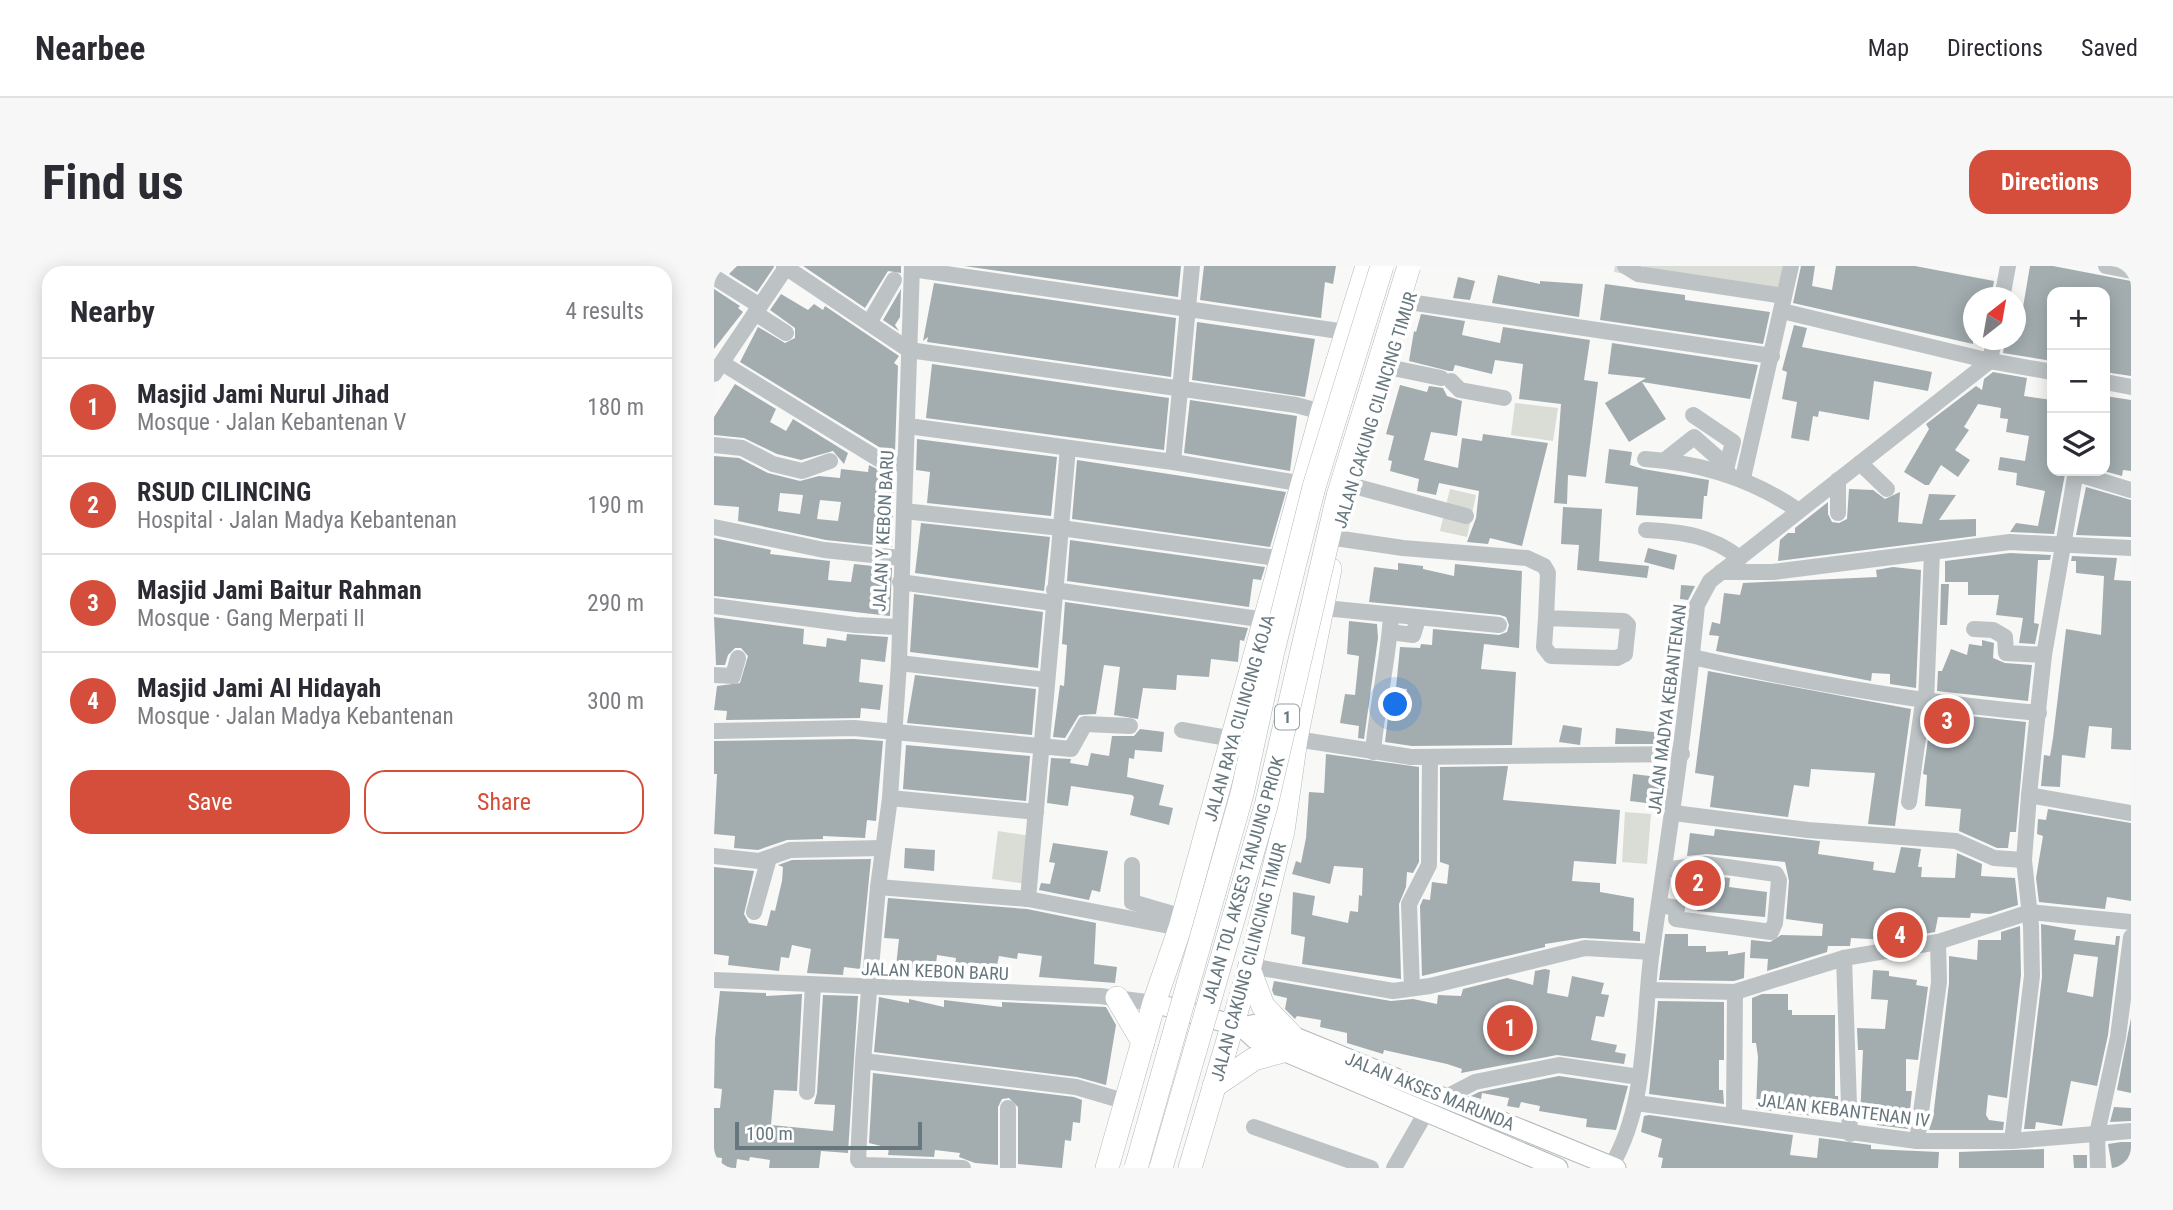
<!DOCTYPE html>
<meta charset="utf-8">
<style>
:root{--surface:#fff;--page:#f7f7f7;--text:#2b2b33;--muted:#7c7c81;--line:#e1e1e2;--accent:#d44e3b}
body{margin:0;font-family:"Roboto Condensed",sans-serif;background:var(--page);color:var(--text)}
.controls{position:absolute;right:21px;top:21px;display:grid;overflow:hidden;border-radius:14px;box-shadow:0 4px 18px #0003}
.controls button{width:63px;height:63px;display:grid;place-items:center;padding:0;border:0;border-bottom:2px solid var(--line);background:var(--surface);color:var(--text);font:35px sans-serif}
.compass{position:absolute;left:1249px;top:21px;width:63px;height:63px;border-radius:50%;background:var(--surface);box-shadow:0 4px 18px #0003;rotate:31deg}
.scale{position:absolute;left:21px;bottom:18px;width:187px;box-sizing:border-box;padding-left:7px;border:4px solid #66777e;border-top:0;font-size:19px;line-height:24px;white-space:nowrap;color:#66777e;-webkit-text-stroke:5px #fff;paint-order:stroke}
.you{position:absolute;left:682px;top:439px;width:24px;height:24px;margin:-18px;border:5px solid #fff;border-radius:50%;background:#1a73e8;box-shadow:0 0 0 10px #1a73e833}
.badge{display:grid;place-items:center;width:46px;height:46px;border-radius:50%;background:var(--accent);color:#fff;font-size:23px;font-weight:700}
.pin{position:absolute;translate:-50% -50%;border:4px solid #fff;box-shadow:0 2px 7px #0006}
.list{margin:0;padding:0;list-style:none}
h2{display:flex;justify-content:space-between;align-items:center;height:91px;margin:0;padding:0 28px;font-size:30px}
h2 small{font-size:23px;font-weight:400;color:var(--muted)}
.list li{display:grid;grid-template-columns:46px 1fr auto;gap:21px;align-items:center;box-sizing:border-box;height:98px;padding:0 28px;border-top:2px solid var(--line)}
.list b{display:block;font-size:26px;white-space:nowrap}
.list p{margin:0;font-size:23px;white-space:nowrap;color:var(--muted)}
.list em{font-size:23px;font-style:normal;color:var(--muted)}
.actions{display:flex;gap:14px;padding:21px 28px}
.actions a{flex:1;padding:16px 0;border:2px solid var(--accent);border-radius:21px;text-align:center;font-size:24px;color:var(--accent)}
.actions .main{background:var(--accent);color:#fff}
.icon{flex:none;width:38px;height:38px;fill:none;stroke:currentColor;stroke-width:2;stroke-linecap:round;stroke-linejoin:round}
.map{position:relative;flex:none;width:1417px;height:902px;overflow:hidden;border-radius:21px}
header{display:flex;align-items:center;gap:42px;box-sizing:border-box;height:98px;padding:0 35px;background:var(--surface);border-bottom:2px solid var(--line)}
header strong{font-size:33px}
nav{display:flex;gap:38px;margin-inline-start:auto;font-size:24px}
.intro{display:flex;align-items:center;justify-content:space-between;box-sizing:border-box;height:168px;padding:0 42px}
h1{margin:0;font-size:49px}
.button{padding:18px 32px;border-radius:21px;background:var(--accent);color:#fff;font-size:24px;font-weight:700}
main{display:flex;gap:42px;padding:0 42px}
aside{flex:1;background:var(--surface);border-radius:21px;box-shadow:0 4px 18px #0003}
.map>svg:first-child{display:block}
.green{fill:#d9ddd6}
.building{fill:#a3adb0;fill-rule:evenodd}
.lines{fill:none;stroke-linecap:round;stroke-linejoin:round}
.major-casing{stroke:#b1b7ba;stroke-width:21}
.highway-casing{stroke:#b3b8ba;stroke-width:24}
.minor{stroke:#bdc3c5;stroke-width:16}
.major{stroke:#fff;stroke-width:19}
.highway{stroke:#fff;stroke-width:23}
.highway-bridge-casing{stroke:#b3b8ba;stroke-width:24;stroke-linecap:butt}
.highway-bridge{stroke:#fff;stroke-width:23}
.labels{text-anchor:middle;dominant-baseline:central;stroke-width:7;stroke-linejoin:round;paint-order:stroke}
.shield{fill:#fff;stroke:#94a0a5;stroke-width:2}
.shield-label{font-size:16px;font-weight:bold;fill:#66777e}
.street-label{font-size:18px;fill:#66777e;stroke:#fff}
</style>
<header>
<strong>Nearbee</strong>
<nav><a>Map</a><a>Directions</a><a>Saved</a></nav>
</header>
<div class="intro"><h1>Find us</h1><a class="button">Directions</a></div>
<main>
<aside>
<h2>Nearby<small>4 results</small></h2>
<ul class="list">
<li><span class="badge">1</span><div><b>Masjid Jami Nurul Jihad</b><p>Mosque · Jalan Kebantenan V</p></div><em>180 m</em></li>
<li><span class="badge">2</span><div><b>RSUD CILINCING</b><p>Hospital · Jalan Madya Kebantenan</p></div><em>190 m</em></li>
<li><span class="badge">3</span><div><b>Masjid Jami Baitur Rahman</b><p>Mosque · Gang Merpati II</p></div><em>290 m</em></li>
<li><span class="badge">4</span><div><b>Masjid Jami Al Hidayah</b><p>Mosque · Jalan Madya Kebantenan</p></div><em>300 m</em></li>
</ul>
<div class="actions"><a class="main">Save</a><a>Share</a></div>
</aside>
<div class="map">
<svg width="1417" height="902" viewBox="0 0 1417 902">
<rect width="100%" height="100%" fill="#f8f8f6"/>
<g class="green">
<polygon points="901,0 1070,0 1064,37 900,6"/>
<polygon points="801,137 844,142 839,175 797,169"/>
<polygon points="736,223 762,229 753,271 726,265"/>
<polygon points="911,546 937,548 933,598 908,596"/>
<polygon points="284,565 318,570 313,618 278,613"/>
</g>
<g class="building">
<polygon points="23,0 60,0 60,1 43,26 15,8"/>
<polygon points="89,0 187,0 187,7 174,5 151,42"/>
<polygon points="250,0 467,0 464,31"/>
<polygon points="490,0 622,0 619,18 611,16 607,52 486,34"/>
<polygon points="1087,0 1101,0 1098,20 1118,24 1122,0 1201,0 1280,15 1277,32 1259,32 1259,78 1079,37"/>
<polygon points="1316,0 1339,0 1417,15 1417,110 1391,106 1391,26 1338,26 1338,95 1289,87 1291,74 1301,74 1301,40 1309,41"/>
<polygon points="784,9 826,18 826,15 869,18 865,51 778,37"/>
<polygon points="744,11 761,15 756,34 739,32"/>
<polygon points="220,17 462,52 457,111 213,76 214,71 209,75"/>
<polygon points="891,18 971,29 971,34 1056,46 1049,78 886,54"/>
<polygon points="0,23 26,40 24,42 29,46 0,83"/>
<polygon points="187,23 186,51 181,59 185,65 169,54"/>
<polygon points="67,28 94,44 100,38 109,44 111,40 185,90 180,97 184,100 181,186 170,184 26,96 44,61 71,77 81,72 81,62 56,44"/>
<polygon points="707,48 751,55 748,69 786,77 789,61 876,74 870,114 884,116 872,211 854,209 853,238 840,237 847,138 805,133 809,98 781,94 778,108 741,99 739,105 735,105 695,95 700,65 702,66"/>
<polygon points="483,56 601,73 591,131 478,114"/>
<polygon points="1080,59 1093,62 1088,81 1218,106 1214,125 1160,115 1155,154 1105,145 1104,151 1099,150 1095,175 1077,172 1083,136 1068,133 1073,106 1068,104"/>
<polygon points="898,77 1044,99 1036,133 928,116 952,153 915,176 891,137 932,112 894,108"/>
<polygon points="218,98 455,132 450,184 212,152"/>
<polygon points="1279,106 1313,112 1310,130 1338,134 1338,205 1351,208 1340,268 1296,266 1302,257 1324,260 1331,225 1302,219 1303,207 1284,204 1286,191 1311,195 1315,170 1292,166 1294,153 1286,152 1287,142 1264,138 1250,161 1255,164 1241,184 1256,194 1244,211 1227,199 1215,219 1211,219 1190,206 1215,163 1212,158 1262,120 1268,124 1270,113"/>
<polygon points="21,118 62,143 56,156 72,165 79,153 134,187 130,198 119,185 87,194 63,188 30,172 0,169 0,151"/>
<polygon points="686,119 713,126 715,120 729,122 733,130 748,135 743,170 717,166 710,194 744,202 748,172 768,175 769,168 834,177 808,280 776,272 774,278 753,276 762,252 765,225 725,217 722,229 703,225 705,213 676,205 678,195 674,194 680,170 672,168"/>
<polygon points="1391,130 1417,134 1417,205 1409,204 1408,210 1390,205"/>
<polygon points="476,134 583,150 576,205 470,187"/>
<polygon points="203,173 343,191 337,250 213,237 216,206 202,204"/>
<polygon points="895,183 918,186 916,199 929,203 995,214 993,230 990,230 988,253 922,249 924,221 891,217"/>
<path d="M0,190L25,192L54,207L86,215L105,210L126,212L127,203L154,206L155,199L167,205L166,214L180,215L178,281L112,274L24,255L25,241L0,239ZM66,227L89,229L86,248L64,245ZM106,234L127,236L124,255L103,253Z"/>
<polygon points="363,194 572,226 556,281 358,253"/>
<polygon points="1372,221 1417,234 1417,271 1362,269"/>
<polygon points="1135,223 1159,224 1171,233 1186,226 1184,256 1208,258 1215,228 1242,229 1225,254 1262,253 1262,270 1064,295 1066,274 1074,267 1081,267 1081,262 1114,236 1114,248 1118,256 1125,257 1133,253"/>
<polygon points="849,241 888,243 885,295 935,300 933,312 863,304 865,279 847,278"/>
<polygon points="207,257 336,271 330,325 201,307"/>
<polygon points="0,272 57,284 56,288 116,295 114,314 137,316 140,298 178,302 176,350 0,330"/>
<polygon points="356,274 551,301 547,314 539,313 535,341 353,315"/>
<polygon points="934,282 963,289 960,304 930,296"/>
<polygon points="1296,287 1337,289 1336,294 1324,294 1320,357 1325,358 1321,378 1305,377 1309,352 1282,349 1285,329 1254,329 1254,316 1231,316 1231,295"/>
<polygon points="1358,290 1403,292 1400,314 1417,315 1417,484 1397,483 1398,462 1375,460 1371,492 1348,489 1346,521 1327,520 1330,489 1336,490 1339,472 1352,363 1387,369 1390,310 1362,307 1362,295 1357,295"/>
<polygon points="684,297 709,300 709,303 740,310 741,298 808,305 805,382 770,378 767,403 802,406 798,479 698,480 671,476 674,451 690,453 693,423 682,422 686,381 706,382 707,378 718,379 719,363 785,369 793,366 795,359 792,351 786,349 655,336 660,301 684,304"/>
<polygon points="1179,301 1207,304 1202,422 1176,418 1176,408 1158,407 1157,415 1002,385 1005,370 995,369 998,356 1006,358 1010,327 1026,329 1029,317 1163,311 1162,304"/>
<polygon points="1227,318 1235,318 1233,359 1226,359"/>
<polygon points="967,319 981,320 974,334 966,333"/>
<polygon points="200,328 329,346 324,402 196,386"/>
<polygon points="351,336 534,362 530,375 526,374 524,396 497,393 495,411 463,409 462,424 429,422 424,453 400,449 406,401 390,399 382,448 365,449 351,472 339,471 346,419 350,420 353,379 348,378"/>
<polygon points="0,351 90,363 89,378 112,381 113,372 132,375 133,368 174,371 171,396 147,393 145,416 169,419 166,444 147,442 146,452 12,454 13,445 0,444 3,420 26,417 34,390 27,382 21,382 14,389 11,399 2,399"/>
<polygon points="635,355 663,358 664,372 650,473 644,472 645,460 626,457 631,428 641,429 645,390 633,388"/>
<polygon points="1268,374 1280,377 1279,392 1291,397 1318,399 1314,435 1223,425 1224,405 1228,405 1237,383 1253,389 1255,378 1268,380"/>
<polygon points="994,405 1197,443 1181,560 1154,558 1161,507 1097,503 1095,521 1080,519 1074,551 996,541 1000,510 981,507"/>
<polygon points="201,409 322,423 318,469 193,457"/>
<polygon points="1218,446 1312,456 1302,566 1296,566 1294,582 1283,582 1245,565 1247,543 1211,540 1213,509 1209,508"/>
<polygon points="849,459 868,462 866,479 845,476"/>
<polygon points="902,462 958,468 957,478 901,478"/>
<polygon points="426,463 450,466 448,486 421,484 420,493 415,492 413,511 450,519 445,539 459,542 455,559 416,549 420,531 418,529 357,520 354,540 333,537 337,492 357,493 356,497 374,500 377,487 395,490 398,470 420,470"/>
<polygon points="140,473 169,475 162,555 153,554 151,572 109,570 109,573 73,574 44,584 20,582 21,570 0,568 3,508 0,508 0,475"/>
<polygon points="192,479 316,490 312,535 189,523"/>
<polygon points="612,488 705,501 705,596 699,607 693,606 692,621 685,638 687,713 588,698 591,671 577,668 579,626 601,630 598,649 634,657 636,645 644,646 645,629 648,630 649,602 620,600 616,618 578,608 582,595 587,597 592,572 595,526 610,527"/>
<polygon points="794,500 789,534 906,544 902,598 860,595 858,615 886,617 886,626 920,632 919,665 926,666 926,675 869,672 831,678 831,681 708,710 706,640 709,633 716,634 718,616 733,618 735,599 726,596 726,501"/>
<polygon points="919,508 952,512 948,539 916,535"/>
<polygon points="1334,543 1417,557 1417,635 1393,631 1391,643 1325,636 1322,612 1329,570 1323,568 1324,553 1332,554"/>
<polygon points="1001,563 1106,575 1104,588 1160,596 1159,604 1181,607 1187,581 1207,583 1204,601 1208,601 1207,611 1241,612 1243,587 1268,598 1267,610 1301,612 1304,639 1276,648 1257,647 1256,652 1224,651 1221,666 1175,674 1137,672 1136,680 1114,680 1113,686 1053,705 1054,693 1036,692 1037,674 1056,676 1067,669 1108,670 1109,658 1072,653 1075,615 1071,596 993,588 973,590 976,567 1000,570"/>
<polygon points="339,577 394,585 386,626 378,624 375,634 325,624 327,617 336,618 341,597 335,596"/>
<polygon points="191,582 221,584 220,605 190,602"/>
<polygon points="157,593 146,703 130,701 129,709 93,707 97,683 78,679 75,692 67,691 65,705 14,699 15,690 0,688 0,601 40,605 30,648 35,657 53,660 57,644 61,645 68,615 69,601 64,599 78,594"/>
<polygon points="987,609 1016,612 1015,621 1053,626 1051,651 983,645"/>
<polygon points="174,632 313,643 382,657 380,698 403,701 401,717 325,711 328,690 304,687 303,693 285,690 283,699 261,697 259,714 243,713 245,699 241,699 242,692 223,689 221,707 182,700 185,673 170,672"/>
<path d="M1327,658L1362,664L1360,674L1401,679L1402,670H1406L1394,769L1383,820L1357,815L1348,860L1322,856L1321,863H1310L1328,711ZM1360,688L1384,691L1379,731L1353,726Z"/>
<polygon points="1306,660 1307,709 1293,832 1274,829 1272,849 1275,854 1290,856 1289,864 1215,864 1219,852 1235,717 1235,690 1263,694 1264,674 1287,674 1287,666"/>
<polygon points="951,668 974,668 974,680 992,680 992,686 1014,685 1014,689 1031,686 1030,712 1020,715 945,714"/>
<polygon points="831,703 836,704 833,727 854,731 858,710 890,717 887,728 895,729 890,751 882,750 877,774 903,779 901,786 912,788 910,798 843,789 747,807 748,803 733,798 670,784 669,788 633,777 633,767 606,761 607,754 583,750 581,753 571,743 573,732 560,729 558,724 560,715 677,735 699,733 723,738 724,729 747,730 749,723 793,712 819,719 821,705"/>
<polygon points="1159,704 1175,705 1175,710 1203,714 1202,719 1214,721 1204,794 1192,793 1192,825 1198,825 1194,863 1163,859 1163,852 1146,853 1149,784 1144,784 1143,762 1171,763 1174,734 1157,733"/>
<polygon points="6,725 52,727 52,730 88,728 83,825 60,824 57,859 119,865 121,839 100,838 103,827 109,729 144,730 134,887 107,885 105,902 55,902 56,894 36,891 35,895 23,893 22,902 7,902 8,892 0,891 0,842 6,842 8,823 0,822 1,773"/>
<polygon points="1048,728 1074,728 1074,744 1078,744 1078,749 1121,749 1121,830 1124,830 1125,853 1042,843 1044,791 1042,777 1038,777 1038,732"/>
<polygon points="165,731 195,737 195,733 230,741 230,734 288,741 288,736 392,741 402,759 392,819 363,811 160,786"/>
<polygon points="944,735 1010,736 1010,794 1005,794 1005,824 1009,824 1010,838 935,828"/>
<polygon points="1417,752 1417,827 1403,824"/>
<polygon points="159,807 360,831 368,834 366,857 359,856 357,875 351,874 348,902 304,898 304,841 295,832 288,833 284,841 284,899 261,897 245,891 246,887 221,884 220,891 174,889 175,882 155,877"/>
<polygon points="845,810 914,820 902,864 872,861 873,853 825,845 826,840 807,836 805,842 793,840 795,832 768,827 767,833 757,830 765,826"/>
<polygon points="1400,841 1417,842 1417,855 1396,856"/>
<polygon points="935,849 1079,869 1076,889 1103,892 1105,872 1157,879 1157,883 1225,886 1224,902 947,902 949,892 944,891 948,873 927,866 930,850"/>
<polygon points="1407,876 1417,876 1417,902 1398,902 1394,878"/>
<polygon points="1330,883 1330,902 1245,902 1245,886"/>
<polygon points="1359,889 1373,889 1373,902 1360,902"/>
</g>
<g class="lines">
<defs>
<g id="major">
<polyline points="440,737 528,761 541,773 844,902"/>
<polyline points="528,761 547,757 902,902"/>
</g>
<g id="highway">
<polyline points="535,703 549,740 577,769"/>
<polyline points="403,732 429,776"/>
<polyline points="500,820 540,793 569,785"/>
<polyline points="393,902 440,737 466,662 608,146 653,0"/>
<polyline points="476,902 536,700 569,565 582,473 616,303"/>
</g>
</defs>
<use href="#major" class="major-casing"/>
<use href="#highway" class="highway-casing"/>
<g class="minor">
<polyline points="70,0 195,84 582,139 608,146"/>
<polyline points="198,0 185,397 176,532 164,621 149,795 144,894 150,899 249,902"/>
<polyline points="911,0 924,8 1070,30"/>
<polyline points="1392,0 1417,5"/>
<polyline points="198,3 632,66"/>
<polyline points="0,11 46,40"/>
<polyline points="1288,32 1294,0"/>
<polyline points="695,36 1058,90"/>
<polyline points="1068,45 1276,95 1338,106"/>
<polyline points="41,47 72,67"/>
<polyline points="155,57 180,14"/>
<polyline points="1276,95 1280,74"/>
<polyline points="8,97 166,194 191,199"/>
<polyline points="674,101 727,112"/>
<polyline points="0,108 73,0"/>
<polyline points="737,115 746,124 790,132"/>
<polyline points="1391,116 1417,121"/>
<polyline points="979,149 1019,176 1011,207"/>
<polyline points="194,160 459,196 590,218"/>
<polyline points="0,179 28,182 59,198 88,205 116,195"/>
<path d="M931,193C988,197 1039,213 1085,245"/>
<polyline points="951,194 980,171 1013,200"/>
<polyline points="459,196 478,0"/>
<polyline points="1146,197 1173,223"/>
<polyline points="1361,207 1417,224"/>
<polyline points="1029,212 1077,0"/>
<polyline points="636,219 752,250"/>
<polyline points="190,245 347,262 570,293"/>
<polyline points="1124,247 1124,214"/>
<polyline points="0,261 110,284 187,292"/>
<path d="M932,264C969,266 996,269 1026,292"/>
<polyline points="621,272 689,282 813,292 830,300 834,307 832,352 910,355 914,359 911,388 903,392 837,390 830,381 832,352"/>
<polyline points="1007,306 1059,306 1296,276 1417,282"/>
<polyline points="186,316 339,337"/>
<polyline points="340,324 552,354"/>
<polyline points="0,340 141,359 184,361"/>
<polyline points="610,342 785,359"/>
<polyline points="1260,363 1279,364 1291,371 1292,387 1330,389"/>
<polyline points="676,366 699,369 704,353"/>
<path d="M978,391C1094,417 1207,437 1325,447"/>
<polyline points="185,397 333,414"/>
<polyline points="0,409 19,410 24,392"/>
<polyline points="1212,436 1218,286"/>
<polyline points="468,464 519,473"/>
<polyline points="0,465 140,462 357,483 371,458 416,460"/>
<polyline points="582,473 697,491 968,488"/>
<path d="M659,486C663,440 674,396 677,350"/>
<polyline points="1315,529 1417,547"/>
<polyline points="176,532 322,546"/>
<polyline points="1195,536 1209,436"/>
<polyline points="960,547 1094,564 1242,575 1280,592 1310,594"/>
<polyline points="0,590 45,595 76,584 168,582"/>
<polyline points="418,599 418,636 469,651"/>
<polyline points="164,621 314,633 466,662"/>
<polyline points="314,633 354,182"/>
<polyline points="946,639 963,642 962,653 1057,666 1061,657 1065,614 1062,608 992,598 951,604"/>
<polyline points="40,646 55,592"/>
<polyline points="1130,692 1136,868"/>
<polyline points="536,700 679,725 716,720 871,682 938,686"/>
<polyline points="0,714 386,730 440,737"/>
<polyline points="698,722 695,638 715,599 716,491"/>
<polyline points="935,724 1021,726 1130,692 1224,676 1316,646 1417,656"/>
<polyline points="149,795 362,821 413,836"/>
<polyline points="93,826 99,719"/>
<polyline points="732,831 761,816 845,799 925,811"/>
<polyline points="922,837 1203,875 1298,875 1417,865"/>
<polyline points="1020,850 1021,726"/>
<polyline points="540,861 657,902"/>
<polyline points="1203,875 1225,716 1224,676"/>
<polyline points="1298,875 1318,710 1317,660 1310,594 1315,529 1330,389 1362,205"/>
<polyline points="294,902 294,842"/>
<polyline points="680,902 711,848"/>
<path d="M896,902C935,838 928,756 938,684C955,569 972,455 983,339L996,315L1276,95"/>
<polyline points="1384,902 1383,868 1404,771 1417,671"/>
</g>
<use href="#major" class="major"/>
<use href="#highway" class="highway"/>
<defs>
<g id="highway-bridge">
<polyline points="422,902 528,528 559,385 600,221 668,0"/>
<polyline points="447,902 552,540 624,230 695,0"/>
</g>
</defs>
<use href="#highway-bridge" class="highway-bridge-casing"/>
<use href="#highway-bridge" class="highway-bridge"/>
</g>
<g class="labels">
<rect class="shield" x="561" y="438.5" width="24" height="25" rx="5"/>
<g class="shield-label">
<text x="573" y="451">1</text>
</g>
<g class="street-label">
<text transform="translate(661 144) rotate(-73)">JALAN CAKUNG CILINCING TIMUR</text>
<text transform="translate(169 265) rotate(-87)">JALAN Y KEBON BARU</text>
<text transform="translate(953 443) rotate(-83)">JALAN MADYA KEBANTENAN</text>
<text transform="translate(525 452) rotate(-74)">JALAN RAYA CILINCING KOJA</text>
<text transform="translate(529 614) rotate(-74)">JALAN TOL AKSES TANJUNG PRIOK</text>
<text transform="translate(534 696) rotate(-75)">JALAN CAKUNG CILINCING TIMUR</text>
<text transform="translate(221 705) rotate(2)">JALAN KEBON BARU</text>
<text transform="translate(716 825) rotate(22)">JALAN AKSES MARUNDA</text>
<text transform="translate(1130 844) rotate(7)">JALAN KEBANTENAN IV</text>
</g>
</g>
</svg>
<div class="controls">
<button>+</button>
<button>−</button>
<button><svg class="icon" aria-label="layers" viewBox="0 0 24 24"><path d="M12 4l9 5-9 5-9-5zM3 14l9 5 9-5"/></svg></button>
</div>
<svg class="compass" viewBox="-18 -18 36 36"><path d="M0-13l5 13h-10z" fill="#e53935"/><path d="M0 13l5-13h-10z" fill="#7c7c81"/></svg>
<div class="scale">100 m</div>
<div class="you"></div>
<div class="pin badge" style="left:796px;top:762px">1</div>
<div class="pin badge" style="left:984px;top:617px">2</div>
<div class="pin badge" style="left:1233px;top:455px">3</div>
<div class="pin badge" style="left:1186px;top:669px">4</div>
</div>
</main>
